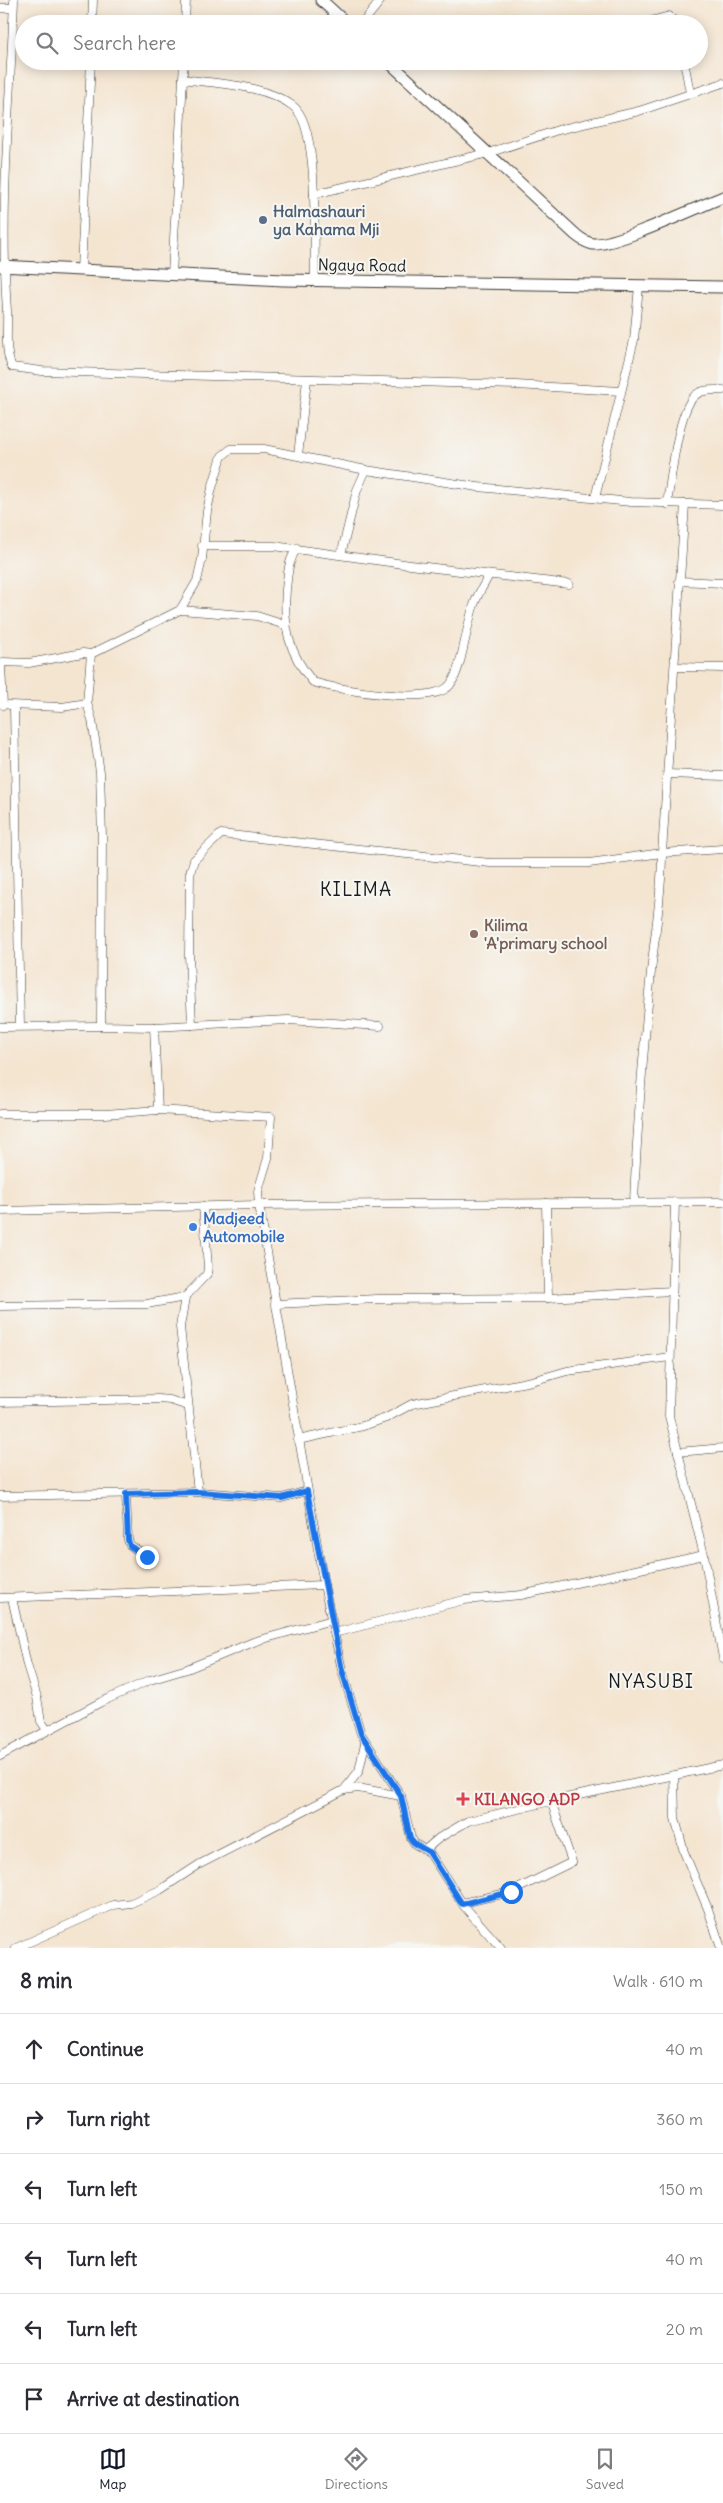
<!DOCTYPE html>
<meta charset="utf-8">
<style>
:root{--surface:#fff;--page:#f7f7f7;--text:#2b2b33;--muted:#7c7c81;--line:#e1e1e2;--accent:#111827}
body{margin:0;font-family:Delius,sans-serif;background:var(--page);color:var(--text)}
.stop{position:absolute;width:15px;height:15px;margin:-11px;border:4px solid #1a73e8;border-radius:50%;background:#fff}
.stop.end{background:#1a73e8;border-color:#fff;box-shadow:0 1px 5px #0008}
.list{margin:0;padding:0;list-style:none}
h2{display:flex;justify-content:space-between;align-items:center;height:65px;margin:0;padding:0 20px;font-size:21px}
h2 small{font-size:16px;font-weight:400;color:var(--muted)}
.list li{display:grid;grid-template-columns:32px 1fr auto;gap:15px;align-items:center;box-sizing:border-box;height:70px;padding:0 20px;border-top:1px solid var(--line)}
.list b{display:block;font-size:19px;white-space:nowrap}
.list em{font-size:16px;font-style:normal;color:var(--muted)}
.icon{flex:none;width:28px;height:28px;fill:none;stroke:currentColor;stroke-width:2;stroke-linecap:round;stroke-linejoin:round}
.map{position:relative;flex:none;width:723px;height:1948px;overflow:hidden}
.search{position:absolute;background:var(--surface);box-shadow:0 2px 12px #0003;left:15px;right:15px;top:15px;height:55px;display:flex;align-items:center;gap:12px;box-sizing:border-box;padding:0 18px;border-radius:28px;color:var(--muted);font-size:19px}
.sheet{height:485px;background:var(--surface)}
nav{display:flex;justify-content:space-around;align-items:center;box-sizing:border-box;height:70px;border-top:1px solid var(--line);background:var(--surface);font-size:14px;color:var(--muted)}
nav a{display:grid;justify-items:center;gap:2px}
nav .on{color:var(--accent)}
.map>svg:first-child{display:block}
.lines{fill:none;stroke-linecap:round;stroke-linejoin:round}
.street-casing{stroke:#3c3a37;stroke-width:9}
.secondary-casing{stroke:#3c3a37;stroke-width:13}
.street{stroke:#fff;stroke-width:8}
.secondary{stroke:#fff;stroke-width:11}
.route{stroke:#1a73e8;stroke-width:6}
.service-dot{fill:#5c6f8a;stroke:#f6f6f2;stroke-width:2}
.education-dot{fill:#8d6e63;stroke:#f6f6f2;stroke-width:2}
.shop-dot{fill:#3f7fe0;stroke:#f6f6f2;stroke-width:2}
.health-dot{fill:#e0444e;stroke:#f6f6f2;stroke-width:2}
.labels{text-anchor:middle;dominant-baseline:central;stroke-width:4;stroke-linejoin:round;paint-order:stroke}
.service-label{font-size:16px;font-weight:bold;fill:#4e5e75;stroke:#f6f6f2;text-anchor:start}
.street-label{font-size:16px;fill:#1c1c1c;stroke:#f6f6f2}
.education-label{font-size:16px;font-weight:bold;fill:#785e54;stroke:#f6f6f2;text-anchor:start}
.shop-label{font-size:16px;font-weight:bold;fill:#366cbe;stroke:#f6f6f2;text-anchor:start}
.health-label{font-size:16px;font-weight:bold;fill:#be3a42;stroke:#f6f6f2;text-anchor:start}
.quarter-label{font-size:19px;letter-spacing:1px;fill:#1c1c1c;stroke:#f6f6f2}
</style>
<div class="map">
<svg width="723" height="1948" viewBox="0 0 723 1948">
<rect width="100%" height="100%" fill="#f6f6f2"/>
<filter id="ink" filterUnits="userSpaceOnUse"><feTurbulence type="fractalNoise" baseFrequency=".02" numOctaves="2"/><feDisplacementMap in="SourceGraphic" scale="10" xChannelSelector="R" yChannelSelector="G"/><feConvolveMatrix kernelMatrix="1 2 1 2 8 2 1 2 1" color-interpolation-filters="sRGB"/></filter>
<filter id="wash" filterUnits="userSpaceOnUse"><feTurbulence type="fractalNoise" baseFrequency=".0096" numOctaves="4" result="noise"/><feDisplacementMap in="SourceGraphic" scale="20" xChannelSelector="R" yChannelSelector="G"/><feGaussianBlur stdDeviation="1.12" result="paint"/><feColorMatrix in="noise" values="0 0 0 0 0 0 0 0 0 0 0 0 0 0 0 0 0 1.4 0 .05"/><feComposite in="paint" operator="in"/></filter>
<g filter="url(#wash)">
<rect width="100%" height="100%" fill="#f4e5d1"/>
</g>
<g filter="url(#ink)">
<g class="lines">
<defs>
<g id="street">
<path d="M14,0C10,104 0,207 7,311C8,329 4,350 12,367L42,371L516,385L621,391"/>
<polyline points="0,8 13,8"/>
<polyline points="467,20 472,24"/>
<polyline points="92,24 93,0"/>
<polyline points="185,24 186,0"/>
<polyline points="362,24 381,0"/>
<polyline points="640,24 669,16 677,24"/>
<polyline points="513,61 528,61"/>
<polyline points="684,61 690,93"/>
<path d="M183,79C217,84 264,84 293,106C321,127 313,245 315,280"/>
<polyline points="314,194 488,153 558,130 639,111 723,83"/>
<polyline points="81,270 91,61"/>
<polyline points="172,274 184,61"/>
<polyline points="298,455 307,380"/>
<polyline points="595,498 634,340 639,286"/>
<path d="M667,504C671,481 678,405 697,394C704,389 715,390 723,390"/>
<polyline points="202,546 274,546 418,566 569,584"/>
<path d="M297,548C288,561 288,573 286,589C283,626 288,653 313,682C337,690 434,706 450,685C462,670 466,626 474,605C477,595 484,585 489,575"/>
<polyline points="341,555 357,490 366,470"/>
<polyline points="679,581 723,583"/>
<polyline points="180,610 257,616 285,625"/>
<polyline points="91,654 87,703 92,720 100,772 102,837 101,1026 154,1027 158,1110 271,1117 268,1158 258,1191 259,1205 324,1585 342,1670 361,1734 401,1796 411,1838 415,1844 429,1852 464,1906 501,1948"/>
<polyline points="676,667 723,668"/>
<polyline points="3,705 1,666 3,662 29,663 83,653 91,654 180,610 197,581 202,559 207,511 212,488 222,456 231,449 264,449 366,470 478,487 631,502 723,505"/>
<polyline points="9,705 62,707 87,703"/>
<polyline points="14,706 20,1026"/>
<polyline points="668,774 723,776"/>
<polyline points="192,1025 189,955 190,873 194,860 221,834 490,863 589,863 662,853 723,849"/>
<polyline points="0,1027 101,1026"/>
<polyline points="154,1027 288,1020 380,1026"/>
<polyline points="0,1114 105,1114 158,1110"/>
<path d="M634,1202C637,1128 643,1055 650,982C654,937 662,898 662,853L685,504"/>
<polyline points="675,1202 669,1416 704,1555 723,1658"/>
<polyline points="546,1203 548,1298"/>
<polyline points="0,1211 259,1205 723,1202"/>
<polyline points="275,1304 377,1299 548,1298 672,1291"/>
<polyline points="0,1306 147,1304 185,1297"/>
<polyline points="0,1402 158,1399 170,1400 188,1406"/>
<polyline points="298,1440 363,1426 386,1418 412,1404 532,1381 567,1371 670,1357"/>
<polyline points="678,1452 723,1448"/>
<polyline points="198,1492 180,1327 185,1297 207,1274 208,1267 203,1206"/>
<polyline points="126,1494 128,1540 130,1545 147,1557"/>
<polyline points="0,1496 198,1492 282,1498 307,1491"/>
<polyline points="0,1598 324,1585"/>
<polyline points="12,1598 27,1665 37,1697 41,1721 47,1730"/>
<polyline points="334,1633 464,1600 521,1595 704,1555"/>
<polyline points="0,1756 101,1702 150,1680 187,1669 256,1641 332,1620"/>
<polyline points="674,1775 675,1818 684,1852 708,1909 721,1948"/>
<polyline points="344,1790 358,1788 401,1796"/>
<polyline points="425,1850 439,1838 468,1821 551,1801 723,1765"/>
<polyline points="462,1903 511,1892 572,1862 551,1801"/>
<polyline points="16,1948 113,1905 131,1903 160,1890 200,1864 344,1790 359,1771 365,1743"/>
</g>
<g id="secondary">
<polyline points="321,0 347,24"/>
<path d="M388,61L576,235C581,239 587,243 593,244C615,246 698,207 723,197"/>
<polyline points="0,266 283,280 723,287"/>
</g>
</defs>
<use href="#street" class="street-casing"/>
<use href="#secondary" class="secondary-casing"/>
<use href="#street" class="street"/>
<use href="#secondary" class="secondary"/>
</g>
</g>
<g class="lines" filter="url(#ink)">
<polyline class="route" points="147,1557 130,1546 128,1540 126,1494 198,1492 282,1498 307,1491 342,1670 361,1734 401,1796 410,1838 415,1844 429,1852 462,1904 511,1892"/>
</g>
<circle class="service-dot" cx="263" cy="220" r="5"/>
<circle class="education-dot" cx="474" cy="934" r="5"/>
<circle class="shop-dot" cx="193" cy="1227" r="5"/>
<path class="health-dot" d="M460.5 1791.5h5v5h5v5h-5v5h-5v-5h-5v-5h5z"/>
<g class="labels">
<g class="service-label">
<text x="273" y="211">Halmashauri<tspan x="273" dy="18">ya Kahama Mji</tspan></text>
</g>
<g class="street-label">
<text transform="translate(362 265) rotate(1)">Ngaya Road</text>
</g>
<g class="education-label">
<text x="484" y="925">Kilima<tspan x="484" dy="18">'A'primary school</tspan></text>
</g>
<g class="shop-label">
<text x="203" y="1218">Madjeed<tspan x="203" dy="18">Automobile</tspan></text>
</g>
<g class="health-label">
<text x="474" y="1799">KILANGO ADP</text>
</g>
<g class="quarter-label">
<text x="356" y="889">KILIMA</text>
<text x="651" y="1681">NYASUBI</text>
</g>
</g>
</svg>
<div class="stop" style="left:511px;top:1892px"></div>
<div class="stop end" style="left:147px;top:1557px"></div>
<div class="search"><svg class="icon" aria-label="search" viewBox="0 0 24 24"><circle cx="10" cy="10" r="6"/><path d="M15 15l6 6"/></svg>Search here</div>
</div>
<section class="sheet">
<h2>8 min<small>Walk · 610 m</small></h2>
<ul class="list">
<li><svg class="icon" aria-label="ahead" viewBox="0 0 24 24"><path d="M12 20V5M6 11l6-6 6 6"/></svg><div><b>Continue</b></div><em>40 m</em></li>
<li><svg class="icon" aria-label="right" viewBox="0 0 24 24"><path d="M7 20v-9h11M14 6l5 5-5 5"/></svg><div><b>Turn right</b></div><em>360 m</em></li>
<li><svg class="icon" aria-label="left" viewBox="0 0 24 24"><path d="M17 20v-9H6M10 6l-5 5 5 5"/></svg><div><b>Turn left</b></div><em>150 m</em></li>
<li><svg class="icon" aria-label="left" viewBox="0 0 24 24"><path d="M17 20v-9H6M10 6l-5 5 5 5"/></svg><div><b>Turn left</b></div><em>40 m</em></li>
<li><svg class="icon" aria-label="left" viewBox="0 0 24 24"><path d="M17 20v-9H6M10 6l-5 5 5 5"/></svg><div><b>Turn left</b></div><em>20 m</em></li>
<li><svg class="icon" aria-label="arrive" viewBox="0 0 24 24"><path d="M6 21V4h12l-3 4 3 4H6"/></svg><div><b>Arrive at destination</b></div></li>
</ul>
</section>
<nav>
<a class="on"><svg class="icon" aria-label="map" viewBox="0 0 24 24"><path d="M3 6l6-2 6 2 6-2v14l-6 2-6-2-6 2zM9 4v14M15 6v14"/></svg>Map</a>
<a><svg class="icon" aria-label="directions" viewBox="0 0 24 24"><path d="M12 3l9 9-9 9-9-9zM9 14v-3h6M13 9l2 2-2 2"/></svg>Directions</a>
<a><svg class="icon" aria-label="saved" viewBox="0 0 24 24"><path d="M7 4h10v16l-5-4-5 4z"/></svg>Saved</a>
</nav>
